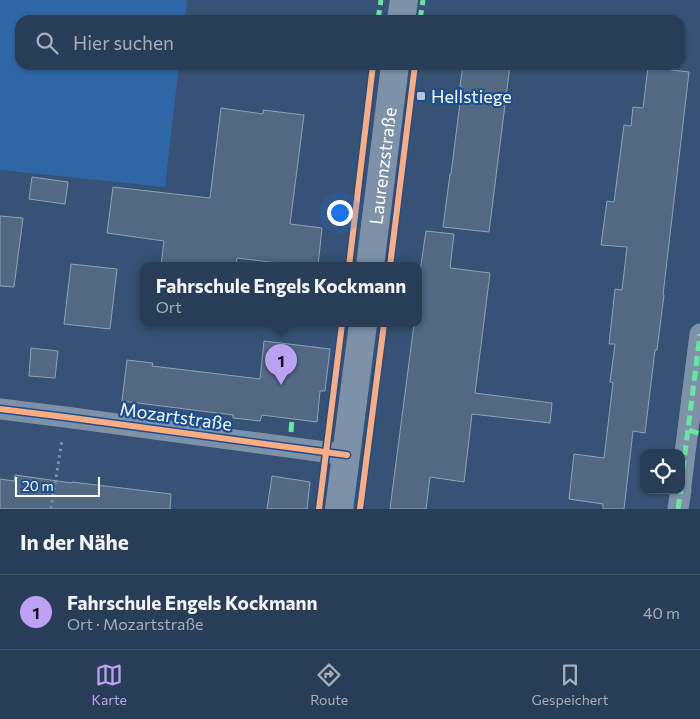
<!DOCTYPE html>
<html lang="de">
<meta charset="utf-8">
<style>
:root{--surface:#283e57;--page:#344961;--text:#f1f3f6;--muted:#a5aeba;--line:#44576d;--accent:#bca0f2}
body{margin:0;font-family:Commissioner,sans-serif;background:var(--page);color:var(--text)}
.controls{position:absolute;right:15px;bottom:15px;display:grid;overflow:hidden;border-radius:10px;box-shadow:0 1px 4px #0004}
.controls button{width:45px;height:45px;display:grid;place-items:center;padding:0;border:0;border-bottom:1px solid var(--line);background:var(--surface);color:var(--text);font:25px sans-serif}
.scale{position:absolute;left:15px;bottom:12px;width:85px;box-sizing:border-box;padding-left:5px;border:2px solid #fff;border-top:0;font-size:14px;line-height:18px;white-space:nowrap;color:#fff;-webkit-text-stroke:4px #1b4f8f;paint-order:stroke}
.you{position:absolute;left:339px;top:212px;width:18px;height:18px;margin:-12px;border:4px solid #fff;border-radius:50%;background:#1a73e8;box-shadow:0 0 0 8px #1a73e833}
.badge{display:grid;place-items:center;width:32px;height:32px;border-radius:50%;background:var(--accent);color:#111;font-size:16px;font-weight:700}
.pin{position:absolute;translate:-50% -41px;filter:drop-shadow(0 1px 2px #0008)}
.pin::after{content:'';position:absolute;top:26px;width:18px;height:15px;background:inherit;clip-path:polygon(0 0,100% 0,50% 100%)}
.popup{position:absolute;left:140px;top:262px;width:282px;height:65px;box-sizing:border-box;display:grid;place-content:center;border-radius:10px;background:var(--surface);filter:drop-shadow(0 1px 4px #0005);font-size:16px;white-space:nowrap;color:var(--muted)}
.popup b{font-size:19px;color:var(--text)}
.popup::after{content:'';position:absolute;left:50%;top:100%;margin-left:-10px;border:10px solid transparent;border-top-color:var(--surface)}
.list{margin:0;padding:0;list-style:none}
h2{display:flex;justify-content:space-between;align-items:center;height:65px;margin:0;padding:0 20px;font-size:21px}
h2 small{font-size:16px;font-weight:400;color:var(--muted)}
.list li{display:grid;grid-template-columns:32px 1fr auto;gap:15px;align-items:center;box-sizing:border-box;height:75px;padding:0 20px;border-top:1px solid var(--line)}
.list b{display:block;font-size:19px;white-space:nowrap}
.list p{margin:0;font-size:16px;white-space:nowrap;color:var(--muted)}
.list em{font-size:16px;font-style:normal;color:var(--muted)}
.icon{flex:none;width:28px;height:28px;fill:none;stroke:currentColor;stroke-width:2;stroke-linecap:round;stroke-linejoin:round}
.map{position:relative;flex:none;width:700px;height:509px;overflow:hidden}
.search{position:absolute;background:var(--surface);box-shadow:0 1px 4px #0004;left:15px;right:15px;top:15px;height:55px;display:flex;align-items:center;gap:12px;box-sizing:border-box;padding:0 18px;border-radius:15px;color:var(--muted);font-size:19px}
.sheet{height:140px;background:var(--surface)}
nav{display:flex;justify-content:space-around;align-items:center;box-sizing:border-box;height:70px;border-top:1px solid var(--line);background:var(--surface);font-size:14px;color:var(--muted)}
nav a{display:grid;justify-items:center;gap:2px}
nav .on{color:var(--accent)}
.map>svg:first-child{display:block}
.green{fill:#2f66a5}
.building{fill:#526984;stroke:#92a2b6}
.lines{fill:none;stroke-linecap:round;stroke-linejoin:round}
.path{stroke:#7d92a8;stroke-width:3;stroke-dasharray:2.5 4;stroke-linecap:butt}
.minor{stroke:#7d92a8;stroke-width:21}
.tertiary{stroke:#7d92a8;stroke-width:28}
.quiet{stroke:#66e7a1;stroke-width:5;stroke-dasharray:10 5;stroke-linecap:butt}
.cycleway-casing{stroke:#1b4f8f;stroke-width:9}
.cycleway{stroke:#ffac80;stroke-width:6}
.poi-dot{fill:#b9c2ce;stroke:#1b4f8f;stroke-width:2}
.labels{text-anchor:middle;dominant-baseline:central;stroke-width:4.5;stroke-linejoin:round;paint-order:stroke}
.poi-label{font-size:18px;fill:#fff;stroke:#1b4f8f;text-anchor:start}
.street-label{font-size:18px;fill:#fff;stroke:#1b4f8f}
</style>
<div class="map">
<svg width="700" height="509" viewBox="0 0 700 509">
<rect width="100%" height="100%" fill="#365274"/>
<polygon class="green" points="0,0 187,0 185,20 20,20 20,65 179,65 165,187 0,170"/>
<g class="building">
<polygon points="463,65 510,65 489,232 443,227 450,174 451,174 462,87 460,86"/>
<polygon points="648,67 689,72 663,295 664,295 657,350 655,350 645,433 633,431 624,509 603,509 603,504 569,499 574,454 604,458 613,383 610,382 615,344 609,344 615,289 622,290 627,247 601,245 607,201 614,202 624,125 631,126 633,107 643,108"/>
<polygon points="221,108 263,114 263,110 304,115 290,224 322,228 318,266 303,266 237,258 236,266 161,266 164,241 107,233 113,187 210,198"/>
<polygon points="32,177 68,182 65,204 29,199"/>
<polygon points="0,216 23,218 14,287 0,286"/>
<polygon points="426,231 454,234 450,268 490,273 475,393 552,403 550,423 472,414 464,482 430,477 426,509 390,509 414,324 418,324 418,285"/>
<polygon points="71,264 117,269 110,329 64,324"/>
<polygon points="264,341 330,349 325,391 320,391 317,422 262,415 260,421 233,418 233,415 122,401 127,360 153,363 152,366 260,379"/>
<polygon points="31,348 58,351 55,378 29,376"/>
<polygon points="15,475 72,483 72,482 171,494 170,509 0,509 0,479 14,481"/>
<polygon points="272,476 310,482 307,509 267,509"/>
</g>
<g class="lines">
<polyline class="path" points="51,509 62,440"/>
<g class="minor">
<polyline points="0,409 65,417 347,455"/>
<polyline points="681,485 700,334"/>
<polyline points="678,509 681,490"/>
</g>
<g class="tertiary">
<polyline points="401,20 404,0"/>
<path id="s1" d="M370,266L395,65"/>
<polyline points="339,509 363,324"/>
</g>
<g class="quiet">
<polyline points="378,20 381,0"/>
<polyline points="420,20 423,0"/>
<polyline points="689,430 700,434"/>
<polyline points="291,432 292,419"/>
<polyline points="681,485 700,334"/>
<polyline points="678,509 681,490"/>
</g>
<defs>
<g id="cycleway">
<polyline points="349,266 373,65"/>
<polyline points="390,266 415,65"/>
<polyline points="0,409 65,417 347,455"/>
<polyline points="319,509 342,324"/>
<polyline points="360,509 384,324"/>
</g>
</defs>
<use href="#cycleway" class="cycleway-casing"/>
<use href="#cycleway" class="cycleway"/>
</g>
<rect class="poi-dot" x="416" y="91" width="10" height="10" rx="2.5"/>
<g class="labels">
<g class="poi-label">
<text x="431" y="96">Hellstiege</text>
</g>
<g class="street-label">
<text stroke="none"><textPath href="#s1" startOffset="101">Laurenzstraße</textPath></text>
<text transform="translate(176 416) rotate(8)">Mozartstraße</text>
</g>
</g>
</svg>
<div class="controls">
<button><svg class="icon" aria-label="locate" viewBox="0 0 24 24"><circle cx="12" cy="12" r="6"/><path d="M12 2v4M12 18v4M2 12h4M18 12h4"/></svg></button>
</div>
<div class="scale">20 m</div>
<div class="you"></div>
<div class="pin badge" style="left:281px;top:385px">1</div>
<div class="popup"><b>Fahrschule Engels Kockmann</b>Ort</div>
<div class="search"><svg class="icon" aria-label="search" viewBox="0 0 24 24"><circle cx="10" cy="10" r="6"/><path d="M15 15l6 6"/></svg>Hier suchen</div>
</div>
<section class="sheet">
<h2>In der Nähe<small></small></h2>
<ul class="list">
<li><span class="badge">1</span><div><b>Fahrschule Engels Kockmann</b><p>Ort · Mozartstraße</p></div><em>40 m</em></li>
</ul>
</section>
<nav>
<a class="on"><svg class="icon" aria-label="map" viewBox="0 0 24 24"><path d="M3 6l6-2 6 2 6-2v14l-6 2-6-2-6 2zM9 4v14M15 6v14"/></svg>Karte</a>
<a><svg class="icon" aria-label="directions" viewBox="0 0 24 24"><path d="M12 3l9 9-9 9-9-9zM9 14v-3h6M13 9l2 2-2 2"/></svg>Route</a>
<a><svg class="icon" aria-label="saved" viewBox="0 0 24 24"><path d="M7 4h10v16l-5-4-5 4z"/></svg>Gespeichert</a>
</nav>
